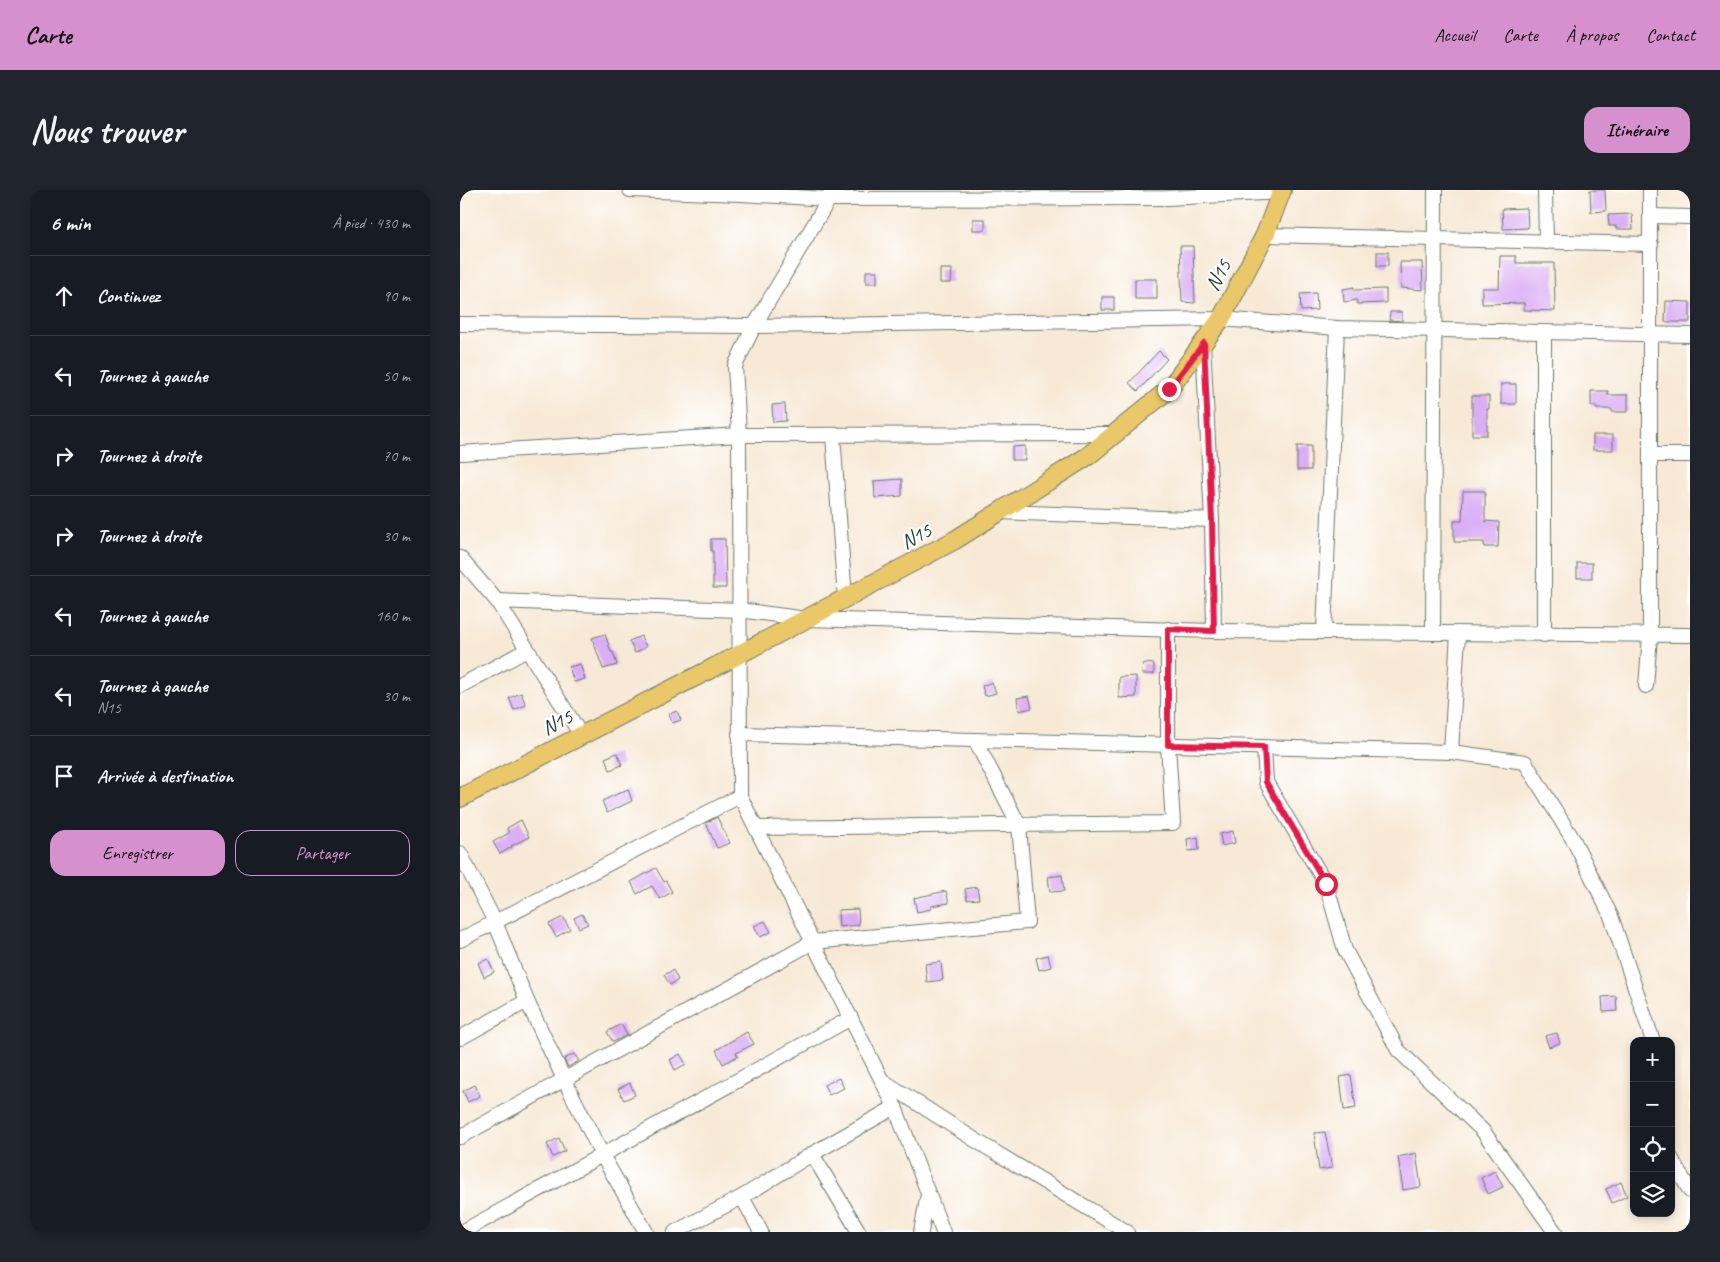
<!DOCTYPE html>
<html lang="fr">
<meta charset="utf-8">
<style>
:root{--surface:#171b24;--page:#20242c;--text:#f1f3f6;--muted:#9ea1a6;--line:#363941;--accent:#d690ce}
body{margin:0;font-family:Caveat,sans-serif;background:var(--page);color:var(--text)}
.controls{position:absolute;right:15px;bottom:15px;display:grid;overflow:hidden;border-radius:10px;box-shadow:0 2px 8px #0003}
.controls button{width:45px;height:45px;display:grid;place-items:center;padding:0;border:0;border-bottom:1px solid var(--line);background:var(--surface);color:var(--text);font:25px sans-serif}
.stop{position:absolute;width:15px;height:15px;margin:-11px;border:4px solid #e11d48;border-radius:50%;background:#fff}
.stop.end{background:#e11d48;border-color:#fff;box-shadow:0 1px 5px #0008}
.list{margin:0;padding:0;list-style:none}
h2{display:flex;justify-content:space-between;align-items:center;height:65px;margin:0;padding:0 20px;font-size:21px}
h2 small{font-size:16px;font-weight:400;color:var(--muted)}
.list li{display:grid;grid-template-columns:32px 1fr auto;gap:15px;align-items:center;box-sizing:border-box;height:80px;padding:0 20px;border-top:1px solid var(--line)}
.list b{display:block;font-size:19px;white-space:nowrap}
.list p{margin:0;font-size:16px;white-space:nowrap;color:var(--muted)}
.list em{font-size:16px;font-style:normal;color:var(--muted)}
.actions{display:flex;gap:10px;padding:15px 20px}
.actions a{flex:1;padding:11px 0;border:1px solid var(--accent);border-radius:15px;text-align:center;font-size:18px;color:var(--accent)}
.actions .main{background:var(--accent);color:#111}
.icon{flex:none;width:28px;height:28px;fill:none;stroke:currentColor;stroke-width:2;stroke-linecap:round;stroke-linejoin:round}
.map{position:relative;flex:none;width:1230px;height:1042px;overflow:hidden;border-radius:15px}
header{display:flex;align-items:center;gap:30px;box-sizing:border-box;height:70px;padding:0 25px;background:var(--accent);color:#111}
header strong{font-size:24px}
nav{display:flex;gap:28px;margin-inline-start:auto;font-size:18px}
.intro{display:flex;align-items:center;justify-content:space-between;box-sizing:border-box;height:120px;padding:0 30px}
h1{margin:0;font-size:35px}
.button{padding:12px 22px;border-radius:15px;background:var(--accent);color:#111;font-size:18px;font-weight:700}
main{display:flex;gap:30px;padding:0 30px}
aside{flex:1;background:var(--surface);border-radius:15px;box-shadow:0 2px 8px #0003}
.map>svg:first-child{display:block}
.building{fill:#daaef5}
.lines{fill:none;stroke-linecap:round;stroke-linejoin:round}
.minor-casing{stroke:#6b796d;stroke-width:16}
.major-casing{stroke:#6b796d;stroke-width:20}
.minor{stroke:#fff;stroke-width:14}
.major{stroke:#eac769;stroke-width:18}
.route{stroke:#e11d48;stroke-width:6}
.labels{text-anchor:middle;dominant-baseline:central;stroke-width:4.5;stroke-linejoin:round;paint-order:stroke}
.street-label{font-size:21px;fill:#1f3d34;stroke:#fff}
</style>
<header>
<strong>Carte</strong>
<nav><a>Accueil</a><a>Carte</a><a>À propos</a><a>Contact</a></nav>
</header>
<div class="intro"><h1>Nous trouver</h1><a class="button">Itinéraire</a></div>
<main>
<aside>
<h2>6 min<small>À pied · 430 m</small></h2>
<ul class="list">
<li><svg class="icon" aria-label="ahead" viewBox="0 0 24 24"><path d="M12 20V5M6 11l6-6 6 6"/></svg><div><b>Continuez</b></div><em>90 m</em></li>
<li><svg class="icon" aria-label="left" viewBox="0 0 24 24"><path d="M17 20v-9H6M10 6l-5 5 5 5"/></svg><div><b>Tournez à gauche</b></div><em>50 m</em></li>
<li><svg class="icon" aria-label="right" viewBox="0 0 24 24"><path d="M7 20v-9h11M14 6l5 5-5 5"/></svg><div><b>Tournez à droite</b></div><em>70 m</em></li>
<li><svg class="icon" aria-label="right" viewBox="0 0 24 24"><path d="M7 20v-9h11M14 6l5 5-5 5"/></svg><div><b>Tournez à droite</b></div><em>30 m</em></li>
<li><svg class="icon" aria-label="left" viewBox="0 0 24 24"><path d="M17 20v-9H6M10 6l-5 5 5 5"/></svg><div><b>Tournez à gauche</b></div><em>160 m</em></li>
<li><svg class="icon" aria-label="left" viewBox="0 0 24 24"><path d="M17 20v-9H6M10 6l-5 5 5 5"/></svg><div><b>Tournez à gauche</b><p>N15</p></div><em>30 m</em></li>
<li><svg class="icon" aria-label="arrive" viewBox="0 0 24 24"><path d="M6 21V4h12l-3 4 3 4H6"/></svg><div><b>Arrivée à destination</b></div></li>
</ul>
<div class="actions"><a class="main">Enregistrer</a><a>Partager</a></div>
</aside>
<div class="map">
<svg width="1230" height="1042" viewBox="0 0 1230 1042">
<rect width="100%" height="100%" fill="#fff"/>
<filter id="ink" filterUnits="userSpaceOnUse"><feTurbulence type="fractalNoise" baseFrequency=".02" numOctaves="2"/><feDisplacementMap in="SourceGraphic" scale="10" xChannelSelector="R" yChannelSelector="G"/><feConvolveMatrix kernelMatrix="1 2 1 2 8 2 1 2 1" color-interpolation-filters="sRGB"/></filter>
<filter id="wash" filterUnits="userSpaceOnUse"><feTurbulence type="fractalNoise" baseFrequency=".0096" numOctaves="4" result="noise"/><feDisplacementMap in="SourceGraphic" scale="20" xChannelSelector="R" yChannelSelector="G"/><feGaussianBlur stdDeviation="1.12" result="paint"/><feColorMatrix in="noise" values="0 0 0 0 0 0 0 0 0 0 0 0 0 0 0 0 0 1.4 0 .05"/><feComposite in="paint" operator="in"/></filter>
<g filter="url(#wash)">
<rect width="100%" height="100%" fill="#f7e9d6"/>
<g id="blocks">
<g class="building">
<polygon points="1130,0 1145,0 1146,21 1131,22"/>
<polygon points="1067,18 1068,38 1043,39 1042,19"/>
<polygon points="1172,24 1173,39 1156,39 1156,36 1149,36 1148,25"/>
<rect x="513" y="29" width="12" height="11"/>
<polygon points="720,56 733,56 735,113 722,112"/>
<rect x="917" y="62" width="11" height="14"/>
<polygon points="1040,66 1056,66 1056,73 1094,73 1095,121 1064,120 1064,113 1022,114 1022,98 1039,98"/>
<polygon points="940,72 962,72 963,100 941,98"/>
<polygon points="480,79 492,79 491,93 480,93"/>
<rect x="406" y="81" width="11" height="12"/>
<rect x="675" y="89" width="22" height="20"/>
<polygon points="894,97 894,100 926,99 926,113 897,114 897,110 884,112 883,99"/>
<polygon points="856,103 857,120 841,121 840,104"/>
<rect x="642" y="107" width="12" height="13"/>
<polygon points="1206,111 1230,112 1230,132 1205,132"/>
<polygon points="930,122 942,122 942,131 929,130"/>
<polygon points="699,161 707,169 678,201 669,193"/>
<rect x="1041" y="194" width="15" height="20"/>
<polygon points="1131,201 1148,201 1148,205 1168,205 1168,222 1152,222 1152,219 1136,219 1136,216 1131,216"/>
<polygon points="1012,206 1029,206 1029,219 1027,219 1027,245 1012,245"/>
<polygon points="325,214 326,231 313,232 312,215"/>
<rect x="1133" y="245" width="20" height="15"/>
<polygon points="565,256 565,270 552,270 552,257"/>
<rect x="837" y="256" width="14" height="24"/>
<polygon points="442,289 442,306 415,308 414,291"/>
<polygon points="1003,301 1025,301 1025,331 1039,332 1038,357 1024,357 1024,352 994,352 994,331 1002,331"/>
<polygon points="251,349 265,349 266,398 253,398 253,361 251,361"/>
<rect x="1117" y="373" width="15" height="15"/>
<polygon points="145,444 151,462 153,462 157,475 143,479 132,448"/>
<polygon points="181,446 186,457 175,463 169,451"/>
<polygon points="683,473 694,474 694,484 682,484"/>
<polygon points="120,474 125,489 114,492 109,477"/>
<polygon points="676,486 676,507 659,508 659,487"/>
<polygon points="532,492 536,503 525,506 522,496"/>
<polygon points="61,503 66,515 54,520 49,508"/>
<polygon points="569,506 572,518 559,521 557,508"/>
<polygon points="217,521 221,530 212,533 209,524"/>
<polygon points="157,563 162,575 150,580 145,568"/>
<polygon points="168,599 172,611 147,623 142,611"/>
<polygon points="257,627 270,653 257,658 246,633"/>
<polygon points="61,630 69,647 51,656 52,657 40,664 33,652 49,643 47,638"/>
<polygon points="773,641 775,653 762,656 760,644"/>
<polygon points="738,647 739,660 728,661 727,649"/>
<polygon points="196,678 204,692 206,691 212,702 200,709 192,696 177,704 171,692"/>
<polygon points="602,685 604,701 590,702 588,687"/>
<polygon points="517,697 519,709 507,710 505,699"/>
<polygon points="486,701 489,713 471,716 471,719 457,722 454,708"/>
<polygon points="398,719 399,735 379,737 378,720"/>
<polygon points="122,724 128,734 119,738 114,728"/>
<polygon points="103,727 110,739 96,747 89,734"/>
<polygon points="305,731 311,742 300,747 294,736"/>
<polygon points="588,765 591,777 579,780 576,768"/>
<polygon points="28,769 34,782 24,787 18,773"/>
<polygon points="481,772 483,790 467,792 465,774"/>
<polygon points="213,780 218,790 210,795 204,785"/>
<polygon points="1156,806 1157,821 1143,822 1142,807"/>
<polygon points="161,834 167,845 153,852 147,842"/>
<polygon points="287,842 294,854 276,863 278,866 263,874 256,860"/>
<polygon points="1097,843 1100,853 1089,857 1085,846"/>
<polygon points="114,864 119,871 108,877 104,869"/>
<polygon points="220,864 226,874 215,880 210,870"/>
<polygon points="891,885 896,918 884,920 880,887"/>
<polygon points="379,888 384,898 369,905 364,895"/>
<polygon points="170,893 175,905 164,910 158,899"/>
<polygon points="15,895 20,906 8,912 3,901"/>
<polygon points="865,942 872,978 859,980 854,943"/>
<polygon points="99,948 105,961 93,967 87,954"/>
<polygon points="956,963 961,997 943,1000 938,967"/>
<polygon points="1035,981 1043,997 1028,1004 1021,988"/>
<polygon points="1161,992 1167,1006 1152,1013 1146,999"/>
</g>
</g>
</g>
<g filter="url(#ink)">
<use href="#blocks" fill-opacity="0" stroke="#6b796d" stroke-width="1"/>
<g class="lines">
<defs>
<g id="minor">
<polyline points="170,0 281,4 369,9 707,8 822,2"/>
<polyline points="371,0 369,9 294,136 275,176 279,245 280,606 435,917 483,1042"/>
<polyline points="1085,0 1086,52"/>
<polyline points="1190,26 1230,27"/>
<polyline points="805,45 1191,54"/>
<polyline points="0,134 294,136 761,129 877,138 1230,145"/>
<polyline points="1084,142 1084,445"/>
<polyline points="743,153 752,330 754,441"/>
<polyline points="373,245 385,409"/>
<polyline points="0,263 279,245 654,244"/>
<polyline points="1191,265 1230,265"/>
<polyline points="540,322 752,330"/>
<polyline points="0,368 37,411 121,545"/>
<polyline points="37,411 279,420 347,429 754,441 1230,445"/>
<polyline points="864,442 877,138"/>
<polyline points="973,443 975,0"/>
<polyline points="0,496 67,460"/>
<polyline points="1186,496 1190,446 1190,0"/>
<polyline points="279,544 991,562 998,443"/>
<polyline points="804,557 806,592 866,694 885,760 938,860 1023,941 1095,1042"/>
<polyline points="991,562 1065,572 1114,651 1151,726 1193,851"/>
<polyline points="296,638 713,633 708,555 708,439"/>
<polyline points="0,663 35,732 67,811 104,889 142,965 186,1042"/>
<polyline points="0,750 280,606"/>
<polyline points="0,848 67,811"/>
<polyline points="423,891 515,950 667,1042"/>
<polyline points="0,947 353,752 567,732 559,635 515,550"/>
<polyline points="352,964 399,1042"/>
<polyline points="1211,968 1230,1001"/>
<polyline points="282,1007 301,1042"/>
<polyline points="2,1042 391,828"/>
<polyline points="215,1042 282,1007 352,964 435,917"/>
<polyline points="461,1042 468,1004"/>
</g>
<polyline id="major" points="0,608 278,465 495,350 628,266 709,199 761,129 805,45 822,0"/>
</defs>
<use href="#minor" class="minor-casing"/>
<use href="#major" class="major-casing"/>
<use href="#minor" class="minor"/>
<use href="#major" class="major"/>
</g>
</g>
<g class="lines" filter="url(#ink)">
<polyline class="route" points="709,199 744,153 752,330 754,441 708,439 708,555 804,557 806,592 866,694"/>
</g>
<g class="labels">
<g class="street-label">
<text transform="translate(758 85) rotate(-62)">N15</text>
<text transform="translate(456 346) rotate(-28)">N15</text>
<text transform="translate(97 532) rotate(-27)">N15</text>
</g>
</g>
</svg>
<div class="controls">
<button>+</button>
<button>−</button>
<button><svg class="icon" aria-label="locate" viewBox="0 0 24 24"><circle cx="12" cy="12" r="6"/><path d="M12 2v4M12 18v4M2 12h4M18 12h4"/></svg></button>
<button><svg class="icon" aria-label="layers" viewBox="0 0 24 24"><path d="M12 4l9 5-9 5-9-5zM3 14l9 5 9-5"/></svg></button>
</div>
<div class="stop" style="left:866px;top:694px"></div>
<div class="stop end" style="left:709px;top:199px"></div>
</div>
</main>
